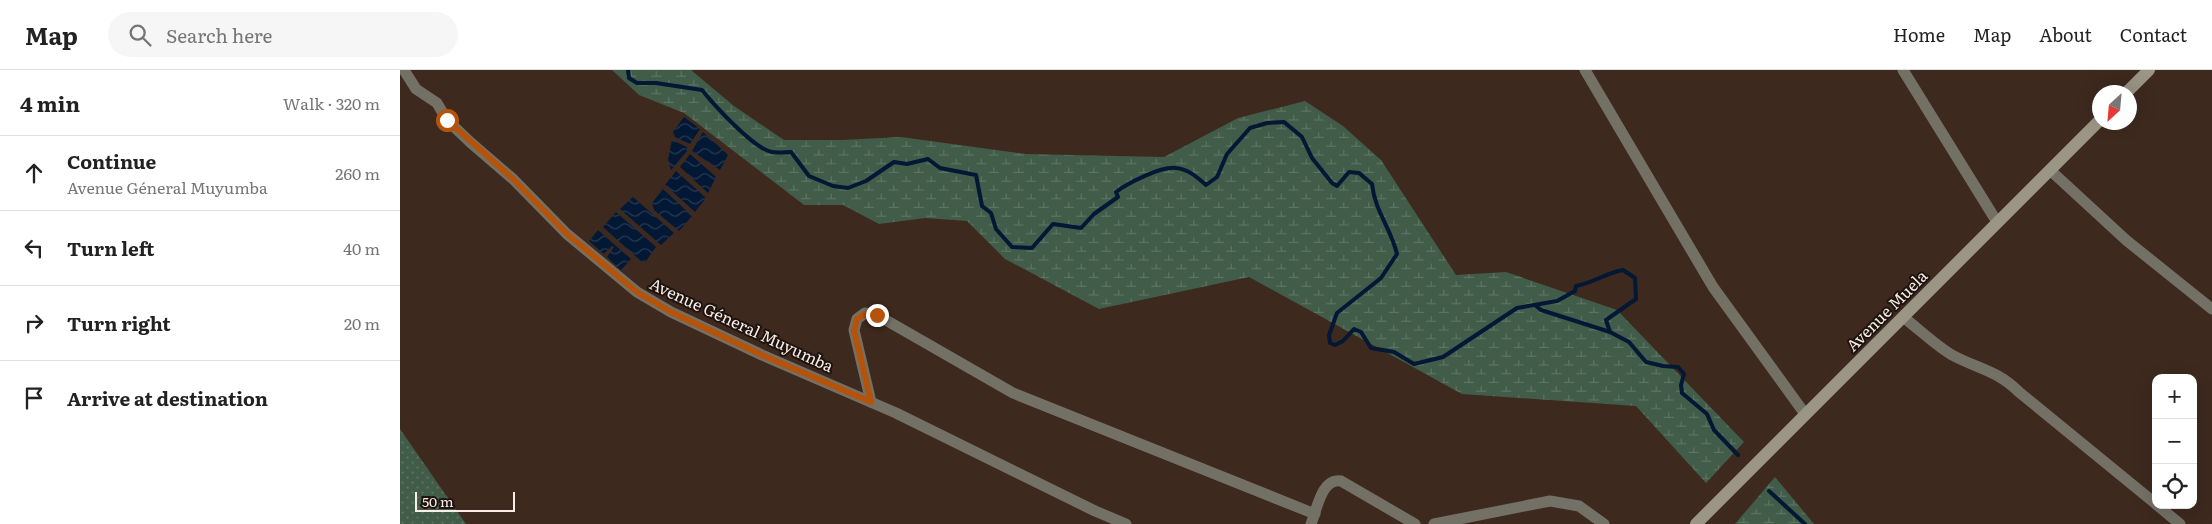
<!DOCTYPE html>
<meta charset="utf-8">
<style>
:root{--surface:#fff;--page:#f6f6f6;--text:#222;--muted:#767676;--line:#e0e0e0}
body{margin:0;font-family:Literata,serif;background:var(--page);color:var(--text)}
.controls{position:absolute;right:15px;bottom:15px;display:grid;overflow:hidden;border-radius:10px;box-shadow:0 5px 20px #0002}
.controls button{width:45px;height:45px;display:grid;place-items:center;padding:0;border:0;border-bottom:1px solid var(--line);background:var(--surface);color:var(--text);font:25px sans-serif}
.compass{position:absolute;left:1692px;top:15px;width:45px;height:45px;border-radius:50%;background:var(--surface);box-shadow:0 5px 20px #0002;rotate:206deg}
.scale{position:absolute;left:15px;bottom:12px;width:100px;box-sizing:border-box;padding-left:5px;border:2px solid #fbede6;border-top:0;font-size:14px;line-height:18px;white-space:nowrap;color:#fbede6;-webkit-text-stroke:4px #1d140f;paint-order:stroke}
.stop{position:absolute;width:15px;height:15px;margin:-11px;border:4px solid #b45309;border-radius:50%;background:#fff}
.stop.end{background:#b45309;border-color:#fff;box-shadow:0 1px 5px #0008}
.list{margin:0;padding:0;list-style:none}
h2{display:flex;justify-content:space-between;align-items:center;height:65px;margin:0;padding:0 20px;font-size:21px}
h2 small{font-size:16px;font-weight:400;color:var(--muted)}
.list li{display:grid;grid-template-columns:32px 1fr auto;gap:15px;align-items:center;box-sizing:border-box;height:75px;padding:0 20px;border-top:1px solid var(--line)}
.list b{display:block;font-size:19px;white-space:nowrap}
.list p{margin:0;font-size:16px;white-space:nowrap;color:var(--muted)}
.list em{font-size:16px;font-style:normal;color:var(--muted)}
.icon{flex:none;width:28px;height:28px;fill:none;stroke:currentColor;stroke-width:2;stroke-linecap:round;stroke-linejoin:round}
.map{position:relative;flex:none;width:1812px;height:454px;overflow:hidden}
header{display:flex;align-items:center;gap:30px;box-sizing:border-box;height:70px;padding:0 25px;background:var(--surface);border-bottom:1px solid var(--line)}
header strong{font-size:24px}
nav{display:flex;gap:28px;margin-inline-start:auto;font-size:18px}
.search{width:350px;height:45px;background:var(--page);display:flex;align-items:center;gap:12px;box-sizing:border-box;padding:0 18px;border-radius:28px;color:var(--muted);font-size:19px}
main{display:flex}
aside{flex:1;background:var(--surface)}
.map>svg:first-child{display:block}
.grass{fill:url(#grass-dots)}
.wetland{fill:url(#wetland-marsh)}
.water{fill:url(#water-waves)}
.lines{fill:none;stroke-linecap:round;stroke-linejoin:round}
.stream{stroke:#021835;stroke-width:4}
.street{stroke:#737066;stroke-width:11}
.secondary{stroke:#9a9584;stroke-width:12}
.route{stroke:#b45309;stroke-width:6}
.labels{text-anchor:middle;dominant-baseline:central;stroke-width:4;stroke-linejoin:round;paint-order:stroke}
.street-label{font-size:16px;fill:#fbede6;stroke:#1d140f}
</style>
<header>
<strong>Map</strong>
<div class="search"><svg class="icon" aria-label="search" viewBox="0 0 24 24"><circle cx="10" cy="10" r="6"/><path d="M15 15l6 6"/></svg>Search here</div>
<nav><a>Home</a><a>Map</a><a>About</a><a>Contact</a></nav>
</header>
<main>
<aside>
<h2>4 min<small>Walk · 320 m</small></h2>
<ul class="list">
<li><svg class="icon" aria-label="ahead" viewBox="0 0 24 24"><path d="M12 20V5M6 11l6-6 6 6"/></svg><div><b>Continue</b><p>Avenue Géneral Muyumba</p></div><em>260 m</em></li>
<li><svg class="icon" aria-label="left" viewBox="0 0 24 24"><path d="M17 20v-9H6M10 6l-5 5 5 5"/></svg><div><b>Turn left</b></div><em>40 m</em></li>
<li><svg class="icon" aria-label="right" viewBox="0 0 24 24"><path d="M7 20v-9h11M14 6l5 5-5 5"/></svg><div><b>Turn right</b></div><em>20 m</em></li>
<li><svg class="icon" aria-label="arrive" viewBox="0 0 24 24"><path d="M6 21V4h12l-3 4 3 4H6"/></svg><div><b>Arrive at destination</b></div></li>
</ul>
</aside>
<div class="map">
<svg width="1812" height="454" viewBox="0 0 1812 454">
<defs>
<pattern id="grass-dots" width="8" height="8" patternUnits="userSpaceOnUse" patternTransform="scale(1.25)"><rect width="8" height="8" fill="#415c49"/><path d="M2 2h.1M6 6h.1" fill="none" stroke="#5d7463" stroke-width="1.8" stroke-linecap="round"/></pattern>
<pattern id="wetland-marsh" width="20" height="14" patternUnits="userSpaceOnUse" patternTransform="scale(1.25)"><rect width="20" height="14" fill="#415c49"/><path d="M1 5h8M5 5V1M11 12h8M15 12V8" fill="none" stroke="#5d7463"/></pattern>
<pattern id="water-waves" width="16" height="10" patternUnits="userSpaceOnUse" patternTransform="scale(1.25)"><rect width="16" height="10" fill="#021835"/><path d="M0 5q4-4 8 0t8 0" fill="none" stroke="#283a52"/></pattern>
</defs>
<rect width="100%" height="100%" fill="#3d291e"/>
<polygon class="grass" points="0,359 66,454 0,454"/>
<g class="wetland">
<polygon points="212,0 291,0 334,36 384,70 442,70 501,67 626,84 764,87 838,48 905,31 943,56 981,90 1056,205 1106,202 1217,240 1344,372 1306,413 1236,336 1062,324 849,207 699,239 605,189 567,151 525,148 479,154 443,135 404,135 284,43 239,25"/>
<polygon points="1375,407 1414,454 1335,454"/>
</g>
<g class="water">
<polygon points="284,47 300,59 290,74 275,67 273,62"/>
<polygon points="303,62 328,85 320,100 292,81"/>
<polygon points="272,70 287,77 287,81 271,100 268,90"/>
<polygon points="290,84 316,107 308,123 280,97"/>
<polygon points="276,101 306,128 295,142 265,115"/>
<polygon points="263,119 292,146 279,161 254,140 252,133"/>
<polygon points="233,127 274,163 261,175 220,139"/>
<polygon points="216,142 256,177 246,191 242,192 203,157"/>
<polygon points="198,160 231,189 221,200 207,187 214,177 212,176 204,184 189,171"/>
</g>
<g class="lines">
<g class="stream">
<path d="M228,0L229,8L237,13H256L302,20C314,35 354,79 372,82C378,83 385,82 391,82L409,106L433,116L448,118L466,111L494,92L507,94L528,89L540,98L576,105L582,136L591,143L596,159L612,177L632,178L653,154L681,158L694,144L718,127L716,122C728,113 761,96 776,98C788,99 797,107 806,115L817,107L827,84L850,58L867,53L884,52L902,67L912,88L932,113L937,116L949,102L959,103L972,114C975,142 991,158 997,184L981,208L937,243L929,265L930,273L935,275L943,271L954,259L961,262L971,278L994,282L1014,294L1043,287L1117,238L1157,231L1175,221L1176,216C1193,213 1206,203 1223,200L1235,208L1236,229L1206,250L1210,262L1229,272L1246,292L1263,296L1278,297L1284,304L1281,315L1282,323L1307,344L1314,360L1338,385"/>
<polyline points="1135,235 1141,240 1210,262"/>
<polyline points="1369,421 1405,454"/>
</g>
<g class="street">
<polyline points="4,0 16,19 37,33 47,50 70,72 113,109 167,164 237,222 271,242 362,285 496,343 695,441 726,454"/>
<polyline points="1185,0 1313,217 1405,344"/>
<polyline points="1503,0 1597,152"/>
<polyline points="1650,100 1726,170 1812,239"/>
<path d="M1503,247C1519,259 1535,275 1552,285C1578,299 1597,300 1619,322L1756,434"/>
<polyline points="471,332 454,260 457,249 465,243 477,245 613,323 915,444"/>
<polyline points="1757,435 1780,454"/>
<path d="M911,454C917,439 922,407 941,411L1015,454"/>
<polyline points="1034,454 1150,431 1179,436 1204,454"/>
</g>
<g class="secondary">
<polyline points="1727,22 1749,0"/>
<polyline points="1296,454 1700,50"/>
</g>
</g>
<g class="lines">
<polyline class="route" points="47,50 113,109 167,164 237,222 271,242 362,285 471,332 454,260 457,249 465,244 477,245"/>
</g>
<g class="labels">
<g class="street-label">
<text transform="translate(1486 240) rotate(-45)">Avenue Muela</text>
<text transform="translate(342 254) rotate(25)">Avenue Géneral Muyumba</text>
</g>
</g>
</svg>
<div class="controls">
<button>+</button>
<button>−</button>
<button><svg class="icon" aria-label="locate" viewBox="0 0 24 24"><circle cx="12" cy="12" r="6"/><path d="M12 2v4M12 18v4M2 12h4M18 12h4"/></svg></button>
</div>
<svg class="compass" viewBox="-18 -18 36 36"><path d="M0-13l5 13h-10z" fill="#e53935"/><path d="M0 13l5-13h-10z" fill="#767676"/></svg>
<div class="scale">50 m</div>
<div class="stop" style="left:47px;top:50px"></div>
<div class="stop end" style="left:477px;top:245px"></div>
</div>
</main>
